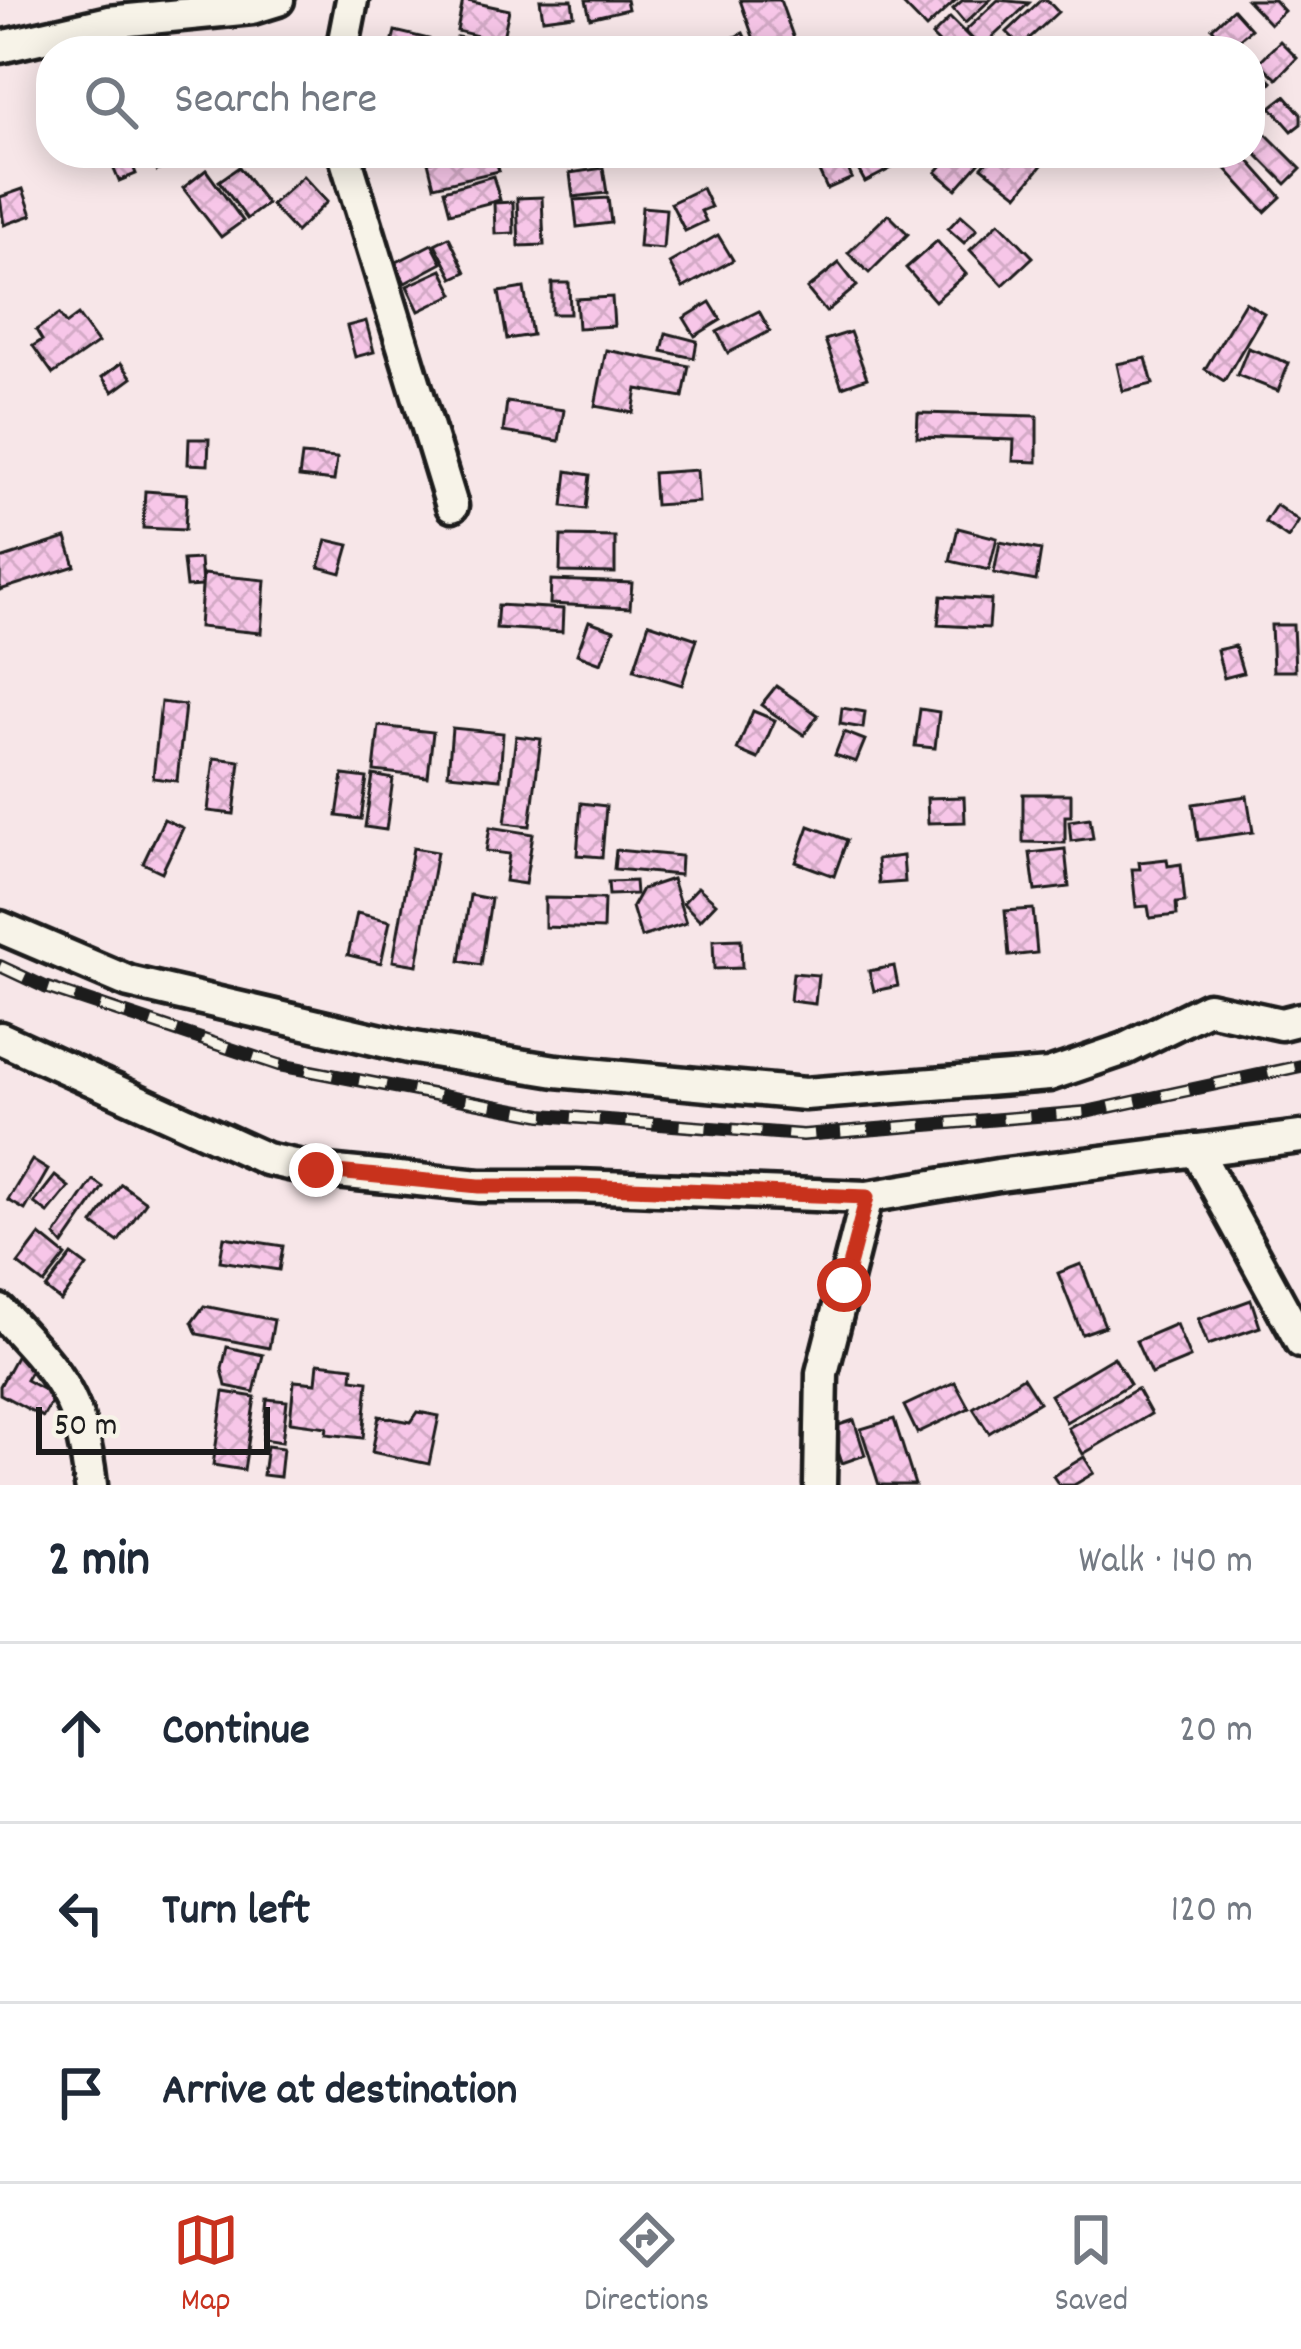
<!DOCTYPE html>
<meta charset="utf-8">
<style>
:root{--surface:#fff;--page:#f2f2f3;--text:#1f2937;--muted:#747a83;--line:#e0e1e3;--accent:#c8321e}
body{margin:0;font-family:Dekko,sans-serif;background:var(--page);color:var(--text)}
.scale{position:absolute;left:36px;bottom:30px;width:234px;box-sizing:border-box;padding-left:12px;border:6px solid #1c1c1c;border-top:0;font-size:33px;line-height:42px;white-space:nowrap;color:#1c1c1c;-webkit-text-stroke:9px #f7f3e8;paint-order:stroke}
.stop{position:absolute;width:36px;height:36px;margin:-27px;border:9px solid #c8321e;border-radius:50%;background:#fff}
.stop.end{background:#c8321e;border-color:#fff;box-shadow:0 3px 12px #0008}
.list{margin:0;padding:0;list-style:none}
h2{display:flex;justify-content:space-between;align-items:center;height:156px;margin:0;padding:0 48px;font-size:51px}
h2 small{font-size:39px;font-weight:400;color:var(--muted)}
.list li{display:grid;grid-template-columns:78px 1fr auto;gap:36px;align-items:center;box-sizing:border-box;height:180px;padding:0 48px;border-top:3px solid var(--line)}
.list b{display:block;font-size:45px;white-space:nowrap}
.list em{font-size:39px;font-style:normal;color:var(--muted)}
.icon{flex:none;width:66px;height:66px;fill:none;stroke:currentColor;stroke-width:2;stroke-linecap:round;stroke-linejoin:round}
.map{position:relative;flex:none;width:1301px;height:1485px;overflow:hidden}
.search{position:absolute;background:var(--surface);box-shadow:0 6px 30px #0003;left:36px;right:36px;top:36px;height:132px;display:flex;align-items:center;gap:30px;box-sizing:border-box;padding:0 42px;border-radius:48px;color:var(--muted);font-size:45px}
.sheet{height:696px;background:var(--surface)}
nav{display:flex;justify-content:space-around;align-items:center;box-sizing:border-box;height:168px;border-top:3px solid var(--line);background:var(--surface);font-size:33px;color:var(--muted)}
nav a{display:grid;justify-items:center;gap:6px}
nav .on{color:var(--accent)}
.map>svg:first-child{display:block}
.building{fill:url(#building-cross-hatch);stroke:#1c1c1c;stroke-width:3}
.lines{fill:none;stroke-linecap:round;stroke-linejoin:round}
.street-casing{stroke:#1c1c1c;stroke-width:39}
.street{stroke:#f7f3e8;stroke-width:30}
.rail-casing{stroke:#1c1c1c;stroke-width:14}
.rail{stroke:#f7f3e8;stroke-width:9;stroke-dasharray:27;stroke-linecap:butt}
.route{stroke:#c8321e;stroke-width:15}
</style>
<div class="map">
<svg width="1301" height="1485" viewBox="0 0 1301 1485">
<defs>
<pattern id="building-cross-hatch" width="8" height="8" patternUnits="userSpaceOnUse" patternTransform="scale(3)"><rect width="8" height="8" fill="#f7c6e8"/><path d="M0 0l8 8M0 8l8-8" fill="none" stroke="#d3aac6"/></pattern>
</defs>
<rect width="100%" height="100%" fill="#f7e6e8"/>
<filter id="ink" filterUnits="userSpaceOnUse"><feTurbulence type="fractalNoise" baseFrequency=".00833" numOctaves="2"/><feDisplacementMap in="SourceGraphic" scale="24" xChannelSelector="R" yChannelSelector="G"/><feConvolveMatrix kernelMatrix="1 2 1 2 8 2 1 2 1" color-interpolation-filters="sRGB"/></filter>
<g filter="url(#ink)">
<g class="building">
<polygon points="463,0 509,10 502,42 457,31"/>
<polygon points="540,0 572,0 574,15 543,19"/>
<polygon points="586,0 626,0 628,9 590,18"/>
<polygon points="740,0 780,0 795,42 758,51"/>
<polygon points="899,0 956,0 926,28"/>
<polygon points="963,0 990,0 965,23 953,9"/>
<polygon points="998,0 1029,3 981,48 965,31"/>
<polygon points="1041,0 1047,0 1058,12 1021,46 1007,32"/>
<polygon points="1247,0 1274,0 1284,11 1270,24"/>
<polygon points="1233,9 1251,29 1229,48 1212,28"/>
<polygon points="950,18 983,51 947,51 932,36"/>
<polygon points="395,31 429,39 426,51 390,51"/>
<polygon points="743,33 751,50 704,51"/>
<polygon points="457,37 502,44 501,51 455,51"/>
<polygon points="1280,41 1297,58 1277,79 1259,62"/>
<polygon points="1254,65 1272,82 1250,106 1250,70"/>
<polygon points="1285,96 1301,114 1301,124 1292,131 1271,107"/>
<polygon points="1259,127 1301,169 1286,184 1250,148 1250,137"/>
<polygon points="107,153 128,153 136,174 119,181"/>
<polygon points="147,153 180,153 183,157 157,171"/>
<polygon points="468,153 494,153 499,171 434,186 428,162"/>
<polygon points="841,153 852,178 827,189 815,163"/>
<polygon points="871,153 906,153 909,159 865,182 854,162"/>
<polygon points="953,153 987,154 956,189 936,172"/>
<polygon points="994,153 1026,153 1042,165 1018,195 982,167"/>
<polygon points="1229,153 1242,153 1281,197 1265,212 1219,161"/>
<polygon points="239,167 267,204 247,219 219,181"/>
<polygon points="603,168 607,193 573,197 570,173"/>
<polygon points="206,170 243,221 221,237 183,188"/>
<polygon points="303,176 327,202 296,232 271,205"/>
<polygon points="493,176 500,200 450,213 444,190"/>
<polygon points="702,188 711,207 701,211 706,221 685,231 671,203"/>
<polygon points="23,189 32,215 4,225 0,197"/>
<polygon points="542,197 544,245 519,246 517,198"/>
<polygon points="608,198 611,223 577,227 574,200"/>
<polygon points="513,202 514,233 495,234 494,203"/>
<polygon points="642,207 666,209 663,249 639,247"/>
<polygon points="888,214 908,234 869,273 848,253"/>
<polygon points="961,215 977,229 964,243 948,229"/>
<polygon points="999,222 1033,257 1003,285 970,250"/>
<polygon points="718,235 733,260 683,288 669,263"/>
<polygon points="449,237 466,272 453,278 435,244"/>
<polygon points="937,241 966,274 935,301 906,268"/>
<polygon points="432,244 442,263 405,283 395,263"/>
<polygon points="839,263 857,286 826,312 807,289"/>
<polygon points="442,270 454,294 419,311 407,286"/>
<polygon points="552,283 569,283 570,314 552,314"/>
<polygon points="524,288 532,335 507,339 499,292"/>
<polygon points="612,297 614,326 578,328 576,299"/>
<polygon points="710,302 721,320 695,336 684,318"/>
<polygon points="1245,302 1264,313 1224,381 1205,369"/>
<polygon points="759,311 770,331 728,353 717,332"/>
<polygon points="59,314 66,324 78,315 98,343 53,374 33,346 42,340 36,330"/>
<polygon points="366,321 374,352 355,357 347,326"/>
<polygon points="850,332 867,378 842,387 825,340"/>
<polygon points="666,333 697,341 694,358 662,351"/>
<polygon points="1248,348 1289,363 1278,391 1237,375"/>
<polygon points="606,350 689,366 683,397 637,389 633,413 595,406"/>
<polygon points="1146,358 1153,384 1123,391 1117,364"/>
<polygon points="121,363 132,378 113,392 102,377"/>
<polygon points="507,402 564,410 559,441 503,432"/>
<polygon points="918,413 1037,416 1037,462 1013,461 1014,440 917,437"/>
<polygon points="189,439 209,439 208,465 188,464"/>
<polygon points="302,455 337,458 334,481 299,477"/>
<polygon points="697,470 699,502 655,505 653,473"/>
<polygon points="567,471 590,475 586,509 563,506"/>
<polygon points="145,491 187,494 185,530 143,528"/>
<polygon points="1276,505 1299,521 1288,538 1265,522"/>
<polygon points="958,528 997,538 989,570 950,561"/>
<polygon points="561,536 615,537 615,573 560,572"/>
<polygon points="66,538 75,566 0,590 0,559"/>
<polygon points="327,540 349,545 341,573 319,567"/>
<polygon points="1000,542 1041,550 1036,581 994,573"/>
<polygon points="200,559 202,586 186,587 183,560"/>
<polygon points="203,574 265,580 261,633 199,627"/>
<polygon points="551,580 632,583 630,608 550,604"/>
<polygon points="941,596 991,600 989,628 938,625"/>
<polygon points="498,605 563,609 562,632 496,628"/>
<polygon points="589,621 614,630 601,663 577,654"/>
<polygon points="649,623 697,639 682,685 634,670"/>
<polygon points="1271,625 1293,625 1295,671 1273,671"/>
<polygon points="1235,646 1243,673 1224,678 1217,650"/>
<polygon points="776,686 818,715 804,735 761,705"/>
<polygon points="161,702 185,705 177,781 153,778"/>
<polygon points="842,708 865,712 863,728 840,724"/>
<polygon points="920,709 939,712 935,748 915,746"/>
<polygon points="753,711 775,720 758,759 737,750"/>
<polygon points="379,726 433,732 428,777 374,771"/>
<polygon points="452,728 503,733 500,779 448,774"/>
<polygon points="844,732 865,740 856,762 835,755"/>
<polygon points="516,736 541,739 530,826 505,823"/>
<polygon points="214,758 240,761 234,814 208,811"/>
<polygon points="343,775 367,778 361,819 337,816"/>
<polygon points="373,775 393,779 386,830 365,827"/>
<polygon points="1023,794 1071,794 1071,816 1065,816 1065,843 1023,842"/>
<polygon points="1247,796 1253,832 1198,840 1193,804"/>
<polygon points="964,797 965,822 928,823 927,798"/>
<polygon points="581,803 606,806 602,857 577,855"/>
<polygon points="1090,818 1093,838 1071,841 1069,821"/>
<polygon points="164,819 183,828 162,872 143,863"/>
<polygon points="809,826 847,840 834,876 796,862"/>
<polygon points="490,827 533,834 525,884 505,881 509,854 486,851"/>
<polygon points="413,848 437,852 417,965 393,961"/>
<polygon points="1065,849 1069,887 1035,891 1030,853"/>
<polygon points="616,850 681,856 680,875 614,869"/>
<polygon points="903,856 905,882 879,884 877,859"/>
<polygon points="1167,859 1168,866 1181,864 1185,902 1176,903 1177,915 1150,918 1148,906 1136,907 1132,869 1140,869 1139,862"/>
<polygon points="672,879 686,923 641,937 632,907 642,889"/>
<polygon points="635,881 636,894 609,895 608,882"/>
<polygon points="698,887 716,903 700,920 683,903"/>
<polygon points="470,895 491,899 481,965 460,961"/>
<polygon points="545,898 604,899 603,929 545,927"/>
<polygon points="1033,909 1037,953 1009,956 1005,911"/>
<polygon points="357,913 390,921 381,963 348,955"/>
<polygon points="741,939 742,968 714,969 713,940"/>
<polygon points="894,966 898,986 874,991 869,971"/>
<polygon points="793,973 818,975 815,1004 790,1001"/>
<polygon points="32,1160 48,1170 25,1210 8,1200"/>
<polygon points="55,1176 69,1187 48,1213 34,1203"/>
<polygon points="93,1180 103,1187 63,1245 55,1236"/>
<polygon points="121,1184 146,1202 118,1242 93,1224"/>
<polygon points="40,1235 66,1256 44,1284 18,1264"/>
<polygon points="224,1237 283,1246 279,1270 220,1261"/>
<polygon points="72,1255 87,1266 61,1301 46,1289"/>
<polygon points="1081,1264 1105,1326 1082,1334 1058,1273"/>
<polygon points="1251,1300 1260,1327 1208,1345 1198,1319"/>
<polygon points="204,1306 274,1320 269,1348 197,1334 192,1322"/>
<polygon points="1176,1324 1190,1358 1151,1374 1136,1341"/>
<polygon points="227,1347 263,1355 254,1392 226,1386 222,1369"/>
<polygon points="18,1353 36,1363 26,1380 55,1396 43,1417 0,1394 0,1386"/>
<polygon points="1114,1357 1130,1384 1066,1422 1050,1395"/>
<polygon points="318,1363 353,1367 352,1379 368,1381 363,1438 326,1434 327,1427 290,1422 294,1381 316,1383"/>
<polygon points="1023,1377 1039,1402 989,1433 973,1408"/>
<polygon points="955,1382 969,1408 917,1433 904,1406"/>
<polygon points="1137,1389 1151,1414 1083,1454 1068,1428"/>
<polygon points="224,1392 255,1397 244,1470 213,1465"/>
<polygon points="267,1399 287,1401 282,1442 263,1439"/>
<polygon points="418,1412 439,1416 429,1464 372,1452 379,1416 411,1422"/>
<polygon points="894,1419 915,1485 879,1485 861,1429"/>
<polygon points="854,1420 865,1455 842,1463 830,1428"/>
<polygon points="267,1446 283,1448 280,1477 263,1475"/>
<polygon points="1084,1457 1094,1473 1074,1485 1059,1485 1053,1476"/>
</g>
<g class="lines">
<defs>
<g id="street">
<polyline points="0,47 109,22 252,8 278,0"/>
<polyline points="342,51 352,0"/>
<polyline points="344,153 452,506"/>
<polyline points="0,927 129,982 408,1047 556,1071 805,1094 1049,1075 1125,1049 1208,1008 1281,1024 1301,1019"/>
<polyline points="0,1038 266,1159 316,1170 480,1186 577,1186 867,1197 998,1175 1301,1137"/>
<polyline points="1196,1150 1301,1342"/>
<path d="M0,1311C59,1374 81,1396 91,1485"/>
<polyline points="820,1485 822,1373 867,1197"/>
</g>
</defs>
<use href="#street" class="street-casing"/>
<use href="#street" class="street"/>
<defs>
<polyline id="rail" points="0,966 45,987 279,1065 542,1115 803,1135 1086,1112 1301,1066"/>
</defs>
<use href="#rail" class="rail-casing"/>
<use href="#rail" class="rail"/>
</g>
</g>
<g class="lines" filter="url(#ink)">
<polyline class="route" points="316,1170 479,1186 577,1186 867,1197 844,1285"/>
</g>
</svg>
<div class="scale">50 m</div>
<div class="stop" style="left:844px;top:1285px"></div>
<div class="stop end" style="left:316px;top:1170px"></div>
<div class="search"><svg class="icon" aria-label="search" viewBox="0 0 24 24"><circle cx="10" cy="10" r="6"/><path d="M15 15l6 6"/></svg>Search here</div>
</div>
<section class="sheet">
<h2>2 min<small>Walk · 140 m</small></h2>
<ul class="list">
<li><svg class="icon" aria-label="ahead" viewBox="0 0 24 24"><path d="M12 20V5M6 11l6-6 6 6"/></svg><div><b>Continue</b></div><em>20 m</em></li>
<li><svg class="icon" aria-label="left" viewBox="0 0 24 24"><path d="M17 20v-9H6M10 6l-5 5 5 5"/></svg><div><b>Turn left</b></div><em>120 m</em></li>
<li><svg class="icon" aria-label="arrive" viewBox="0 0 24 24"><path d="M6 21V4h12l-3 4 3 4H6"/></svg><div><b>Arrive at destination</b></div></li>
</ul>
</section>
<nav>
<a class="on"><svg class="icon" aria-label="map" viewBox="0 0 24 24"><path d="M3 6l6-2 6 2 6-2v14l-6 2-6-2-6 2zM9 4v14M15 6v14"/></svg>Map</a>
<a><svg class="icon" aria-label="directions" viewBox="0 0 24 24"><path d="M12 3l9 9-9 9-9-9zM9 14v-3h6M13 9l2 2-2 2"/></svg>Directions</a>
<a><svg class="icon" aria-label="saved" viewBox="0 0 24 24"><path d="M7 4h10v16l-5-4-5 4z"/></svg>Saved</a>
</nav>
